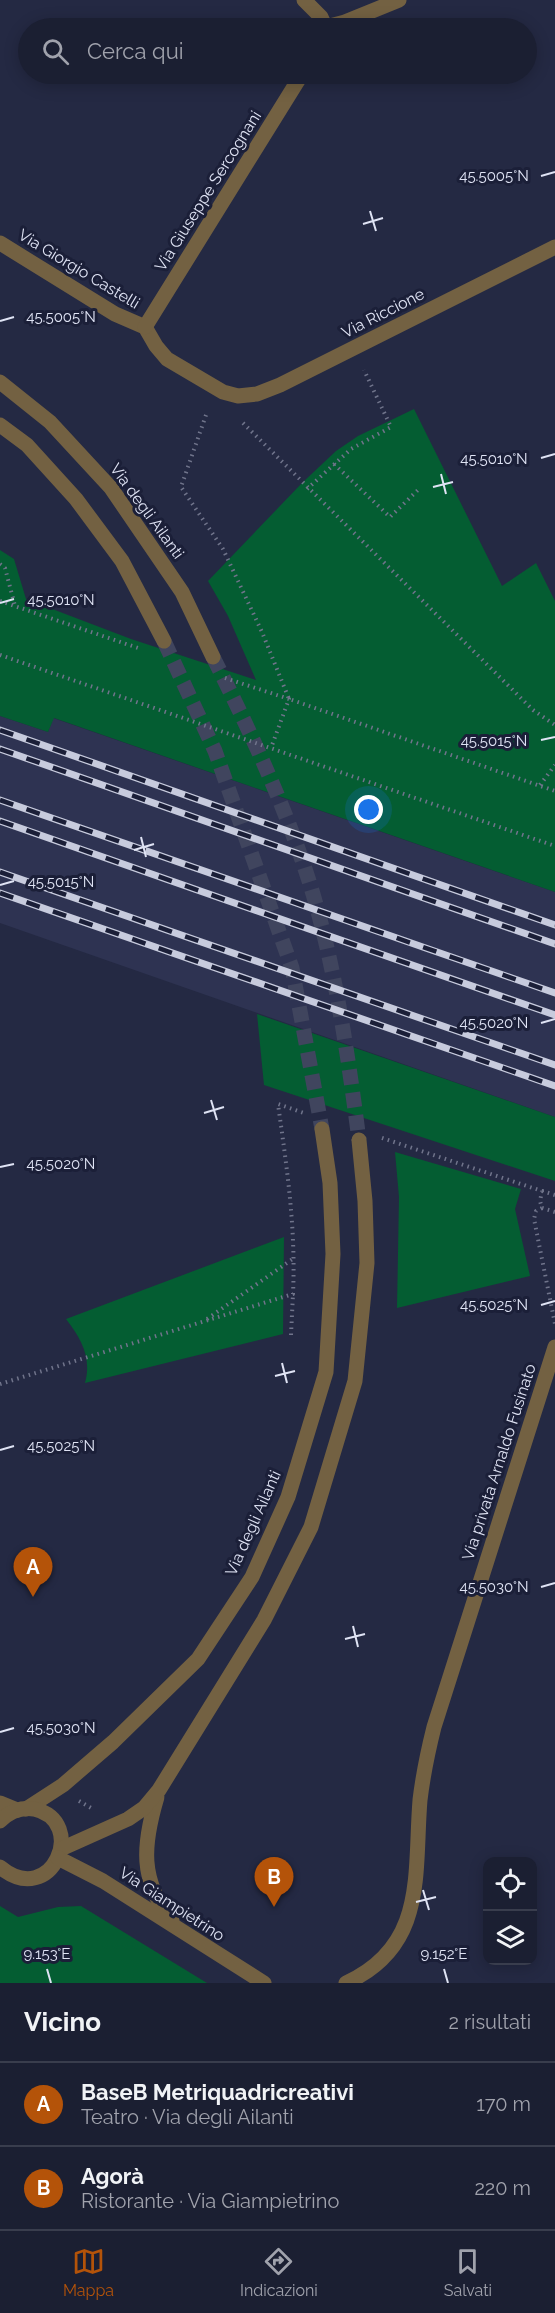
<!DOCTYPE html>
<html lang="it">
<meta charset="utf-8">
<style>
:root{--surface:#1b1f32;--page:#24273a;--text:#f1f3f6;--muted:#a0a2ac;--line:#393d4d;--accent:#b45309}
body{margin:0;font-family:Raleway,sans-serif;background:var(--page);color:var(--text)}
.controls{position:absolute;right:18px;bottom:18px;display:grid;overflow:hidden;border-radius:12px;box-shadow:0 3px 15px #0003}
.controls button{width:54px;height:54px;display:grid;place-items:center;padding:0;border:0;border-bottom:2px solid var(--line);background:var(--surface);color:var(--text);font:30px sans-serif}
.you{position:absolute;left:369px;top:810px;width:21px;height:21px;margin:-15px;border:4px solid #fff;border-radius:50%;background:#1a73e8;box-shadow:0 0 0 9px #1a73e833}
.badge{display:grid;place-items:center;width:39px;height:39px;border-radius:50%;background:var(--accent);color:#fff;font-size:20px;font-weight:700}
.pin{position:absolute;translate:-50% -50px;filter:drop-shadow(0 2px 3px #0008)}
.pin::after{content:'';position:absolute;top:32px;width:21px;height:18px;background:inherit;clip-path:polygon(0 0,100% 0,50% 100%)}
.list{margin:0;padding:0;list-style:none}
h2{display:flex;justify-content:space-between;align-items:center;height:78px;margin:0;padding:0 24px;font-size:26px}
h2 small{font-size:20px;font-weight:400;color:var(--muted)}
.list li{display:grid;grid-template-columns:39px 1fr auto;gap:18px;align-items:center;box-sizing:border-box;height:84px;padding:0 24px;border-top:2px solid var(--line)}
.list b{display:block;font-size:22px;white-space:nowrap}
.list p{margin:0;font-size:20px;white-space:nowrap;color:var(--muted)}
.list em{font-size:20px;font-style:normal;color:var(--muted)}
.icon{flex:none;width:33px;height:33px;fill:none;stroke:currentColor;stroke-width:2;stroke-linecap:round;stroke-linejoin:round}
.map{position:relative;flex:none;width:555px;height:1983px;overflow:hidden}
.search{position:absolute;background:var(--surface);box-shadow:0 3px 15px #0003;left:18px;right:18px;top:18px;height:66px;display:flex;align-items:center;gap:15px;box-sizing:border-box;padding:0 21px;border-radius:33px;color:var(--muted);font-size:22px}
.sheet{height:246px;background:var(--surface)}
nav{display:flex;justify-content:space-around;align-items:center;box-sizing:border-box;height:84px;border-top:2px solid var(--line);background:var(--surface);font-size:16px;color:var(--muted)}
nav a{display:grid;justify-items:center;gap:3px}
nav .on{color:var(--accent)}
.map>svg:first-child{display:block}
.built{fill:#2e3352}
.green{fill:#045d32}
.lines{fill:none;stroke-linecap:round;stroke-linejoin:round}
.minor-tunnel{stroke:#40455e;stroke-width:15;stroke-dasharray:15 8;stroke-linecap:butt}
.path{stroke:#70748b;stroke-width:4;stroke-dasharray:1.5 4.5;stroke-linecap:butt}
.minor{stroke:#736142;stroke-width:15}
.rail-casing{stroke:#c7cbdd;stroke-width:7}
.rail{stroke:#1b1f38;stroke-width:4.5;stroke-dasharray:14;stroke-linecap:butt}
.ticks{fill:none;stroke:#dfe3f4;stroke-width:2}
.labels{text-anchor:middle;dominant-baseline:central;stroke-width:6;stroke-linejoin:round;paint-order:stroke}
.street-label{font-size:16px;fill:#dfe3f4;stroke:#1b1f38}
.ticks-label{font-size:15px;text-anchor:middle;fill:#dfe3f4;stroke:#1b1f38;stroke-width:6;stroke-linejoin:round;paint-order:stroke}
</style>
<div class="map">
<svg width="555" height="1983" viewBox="0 0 555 1983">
<rect width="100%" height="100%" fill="#242943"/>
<polygon class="built" points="0,716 48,732 53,718 555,892 555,1117 0,923"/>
<g class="green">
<polygon points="414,409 502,586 536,563 555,601 555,892 54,718 48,732 0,716 0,550 14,559 26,599 131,639 256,680 228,616 208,581 302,483 336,451 358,436"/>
<polygon points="257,1014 555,1117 555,1181 264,1085"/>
<polygon points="395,1152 521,1189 515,1209 530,1276 397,1308 399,1197"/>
<path d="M284,1237L283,1334L85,1383C92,1358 81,1338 66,1319Z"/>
<polygon points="0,1906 18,1917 58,1907 81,1906 207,1983 0,1983"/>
</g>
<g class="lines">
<g class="minor-tunnel">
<polyline points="164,641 215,751 292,968 322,1129"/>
<path d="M213,657C250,731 285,805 310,884C335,965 348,1055 359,1140"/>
</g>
<g class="path">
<polyline points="206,415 181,487 223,549 262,632 289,699 555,791"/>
<polyline points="243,423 533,710 555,725"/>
<polyline points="334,464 390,517 420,488"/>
<polyline points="307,489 351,449 391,427 364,370"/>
<polyline points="0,564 5,568 15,606"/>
<polyline points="0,601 141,649"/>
<polyline points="0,655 555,846"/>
<polyline points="225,678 289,699 271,748"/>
<polyline points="540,785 555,765"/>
<polyline points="382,1138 542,1191 540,1201 542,1208"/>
<polyline points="542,1191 555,1195"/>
<polyline points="542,1208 536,1211 534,1219 555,1324"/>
<polyline points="542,1208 555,1212"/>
<polyline points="207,1319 294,1258"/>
<polyline points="291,1335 293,1294"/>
<path d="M0,1384L293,1294C296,1228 287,1169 278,1104L304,1113"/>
<polyline points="79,1801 93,1809"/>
</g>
<g class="minor">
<polyline points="304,0 321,17 326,28"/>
<polyline points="326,27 345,22 399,0"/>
<polyline points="0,243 115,314 145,327 156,346 167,359 223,392 238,396 257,394 280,385 555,247"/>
<polyline points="145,327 302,74"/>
<polyline points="0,382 50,422 111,488 182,592 213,657"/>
<polyline points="0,425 27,445 76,499 122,561 164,641"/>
<path d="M157,1797C143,1844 139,1880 172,1921"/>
<polyline points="0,1803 17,1810"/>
<polyline points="26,1809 63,1785 113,1742 198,1659 252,1577 288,1497 326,1372 333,1254 330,1183 322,1129"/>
<path d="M0,1821C9,1812 21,1807 34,1809C89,1821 52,1910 0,1867"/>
<polyline points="61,1849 128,1819 144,1808 159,1790 264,1620 311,1527 355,1381 367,1263 365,1201 359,1140"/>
<polyline points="58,1858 103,1881 264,1983"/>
<path d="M346,1983C427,1946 414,1874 420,1800C423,1775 428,1751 434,1727L555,1347"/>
</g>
<defs>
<g id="rail">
<polyline points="0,730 555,925"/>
<polyline points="0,749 555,944"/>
<polyline points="0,800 555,993"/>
<polyline points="0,821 555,1015"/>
<polyline points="0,872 555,1065"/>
<polyline points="0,893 555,1086"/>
</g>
</defs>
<use href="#rail" class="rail-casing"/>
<use href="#rail" class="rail"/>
</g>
<path class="ticks" d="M541,176L555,172M370,211L376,231M363,224L383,218M0,321L14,317M541,458L555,454M441,474L446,494M433,487L453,482M0,603L14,599M541,740L555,737M141,837L146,857M134,850L154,844M0,885L14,881M541,1023L555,1019M211,1100L217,1120M204,1113L224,1107M0,1167L14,1164M541,1305L555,1301M282,1363L287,1383M275,1376L295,1371M0,1450L14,1446M541,1587L555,1583M353,1626L358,1647M345,1639L365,1634M0,1732L14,1728M423,1890L429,1910M416,1902L436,1897M47,1969L51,1983M444,1969L448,1983"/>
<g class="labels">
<g class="street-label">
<text transform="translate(208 191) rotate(-58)">Via Giuseppe Sercognani</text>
<text transform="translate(79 269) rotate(31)">Via Giorgio Castelli</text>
<text transform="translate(383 313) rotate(-27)">Via Riccione</text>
<text transform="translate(147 511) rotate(54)">Via degli Ailanti</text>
<text transform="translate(499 1462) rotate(-72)">Via privata Arnaldo Fusinato</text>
<text transform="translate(253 1523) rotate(-66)">Via degli Ailanti</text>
<text transform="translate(172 1904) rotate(33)">Via Giampietrino</text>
</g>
</g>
<g class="ticks-label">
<text x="494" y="181">45.5005°N</text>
<text x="61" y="322">45.5005°N</text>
<text x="494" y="464">45.5010°N</text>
<text x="61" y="605">45.5010°N</text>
<text x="494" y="746">45.5015°N</text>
<text x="61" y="887">45.5015°N</text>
<text x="494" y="1028">45.5020°N</text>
<text x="61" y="1169">45.5020°N</text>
<text x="494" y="1310">45.5025°N</text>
<text x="61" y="1451">45.5025°N</text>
<text x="494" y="1592">45.5030°N</text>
<text x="61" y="1733">45.5030°N</text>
<text x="47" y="1959">9.153°E</text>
<text x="444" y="1959">9.152°E</text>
</g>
</svg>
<div class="controls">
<button><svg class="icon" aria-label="locate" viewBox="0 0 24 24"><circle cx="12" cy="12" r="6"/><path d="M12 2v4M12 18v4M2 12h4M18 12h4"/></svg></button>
<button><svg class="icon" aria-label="layers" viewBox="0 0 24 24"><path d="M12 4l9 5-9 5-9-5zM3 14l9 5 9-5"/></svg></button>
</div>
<div class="you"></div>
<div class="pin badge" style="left:33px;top:1597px">A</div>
<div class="pin badge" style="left:274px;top:1907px">B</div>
<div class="search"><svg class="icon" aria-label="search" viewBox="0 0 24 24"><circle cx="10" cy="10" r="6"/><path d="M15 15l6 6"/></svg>Cerca qui</div>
</div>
<section class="sheet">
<h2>Vicino<small>2 risultati</small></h2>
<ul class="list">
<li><span class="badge">A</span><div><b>BaseB Metriquadricreativi</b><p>Teatro · Via degli Ailanti</p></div><em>170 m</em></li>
<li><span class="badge">B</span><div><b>Agorà</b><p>Ristorante · Via Giampietrino</p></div><em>220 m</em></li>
</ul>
</section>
<nav>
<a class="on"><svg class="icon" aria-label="map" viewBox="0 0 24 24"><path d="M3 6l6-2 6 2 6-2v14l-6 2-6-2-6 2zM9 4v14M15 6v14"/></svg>Mappa</a>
<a><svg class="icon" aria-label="directions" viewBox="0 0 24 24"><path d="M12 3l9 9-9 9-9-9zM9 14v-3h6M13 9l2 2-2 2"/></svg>Indicazioni</a>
<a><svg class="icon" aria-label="saved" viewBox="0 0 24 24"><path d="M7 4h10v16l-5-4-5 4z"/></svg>Salvati</a>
</nav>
